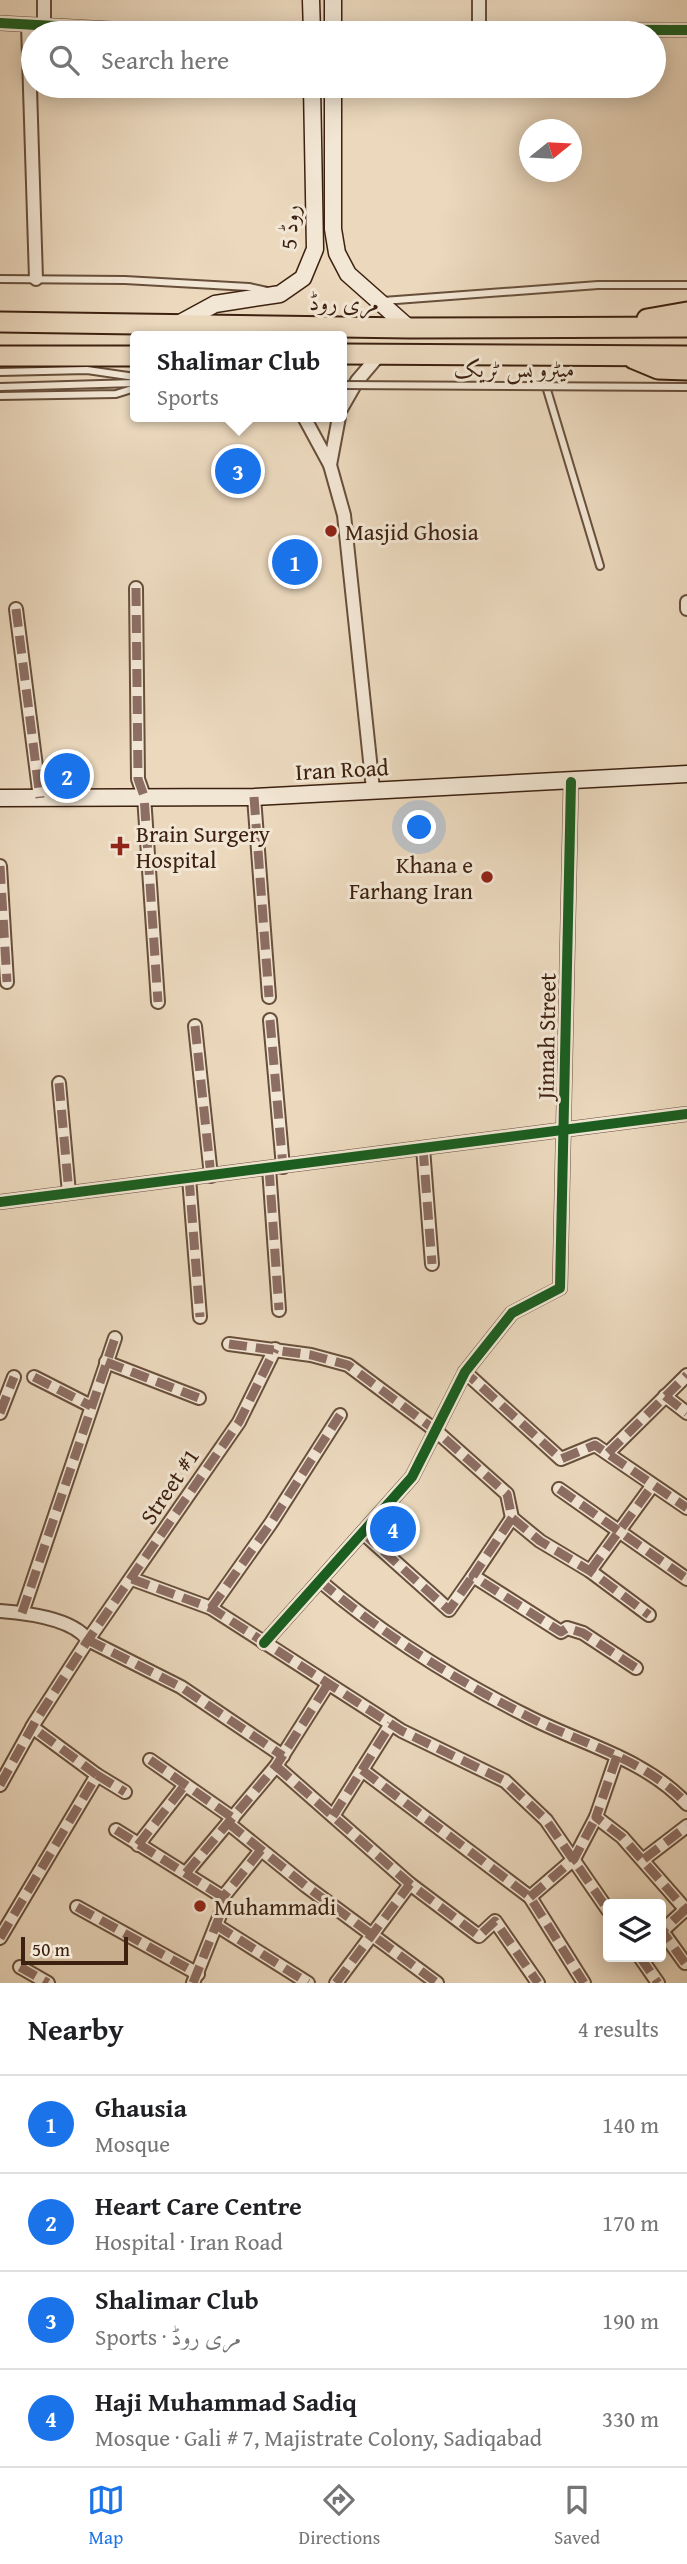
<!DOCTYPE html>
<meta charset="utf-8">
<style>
:root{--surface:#fff;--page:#f6f6f6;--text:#202124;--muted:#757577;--line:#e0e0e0;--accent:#1a73e8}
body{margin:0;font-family:"Gentium Book Plus",Amiri,serif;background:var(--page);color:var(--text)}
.controls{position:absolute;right:21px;bottom:21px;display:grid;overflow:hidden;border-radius:7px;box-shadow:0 4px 18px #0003}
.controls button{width:63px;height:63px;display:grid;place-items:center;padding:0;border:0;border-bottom:2px solid var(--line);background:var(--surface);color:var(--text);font:35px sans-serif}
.compass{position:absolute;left:519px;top:119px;width:63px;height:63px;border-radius:50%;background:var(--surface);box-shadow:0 4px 18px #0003;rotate:72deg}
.scale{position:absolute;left:21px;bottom:18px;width:107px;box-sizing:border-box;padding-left:7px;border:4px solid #3d2110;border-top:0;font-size:19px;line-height:24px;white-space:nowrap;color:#3d2110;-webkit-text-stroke:5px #f2e6d4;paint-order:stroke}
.you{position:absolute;left:420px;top:828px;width:24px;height:24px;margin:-18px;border:5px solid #fff;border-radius:50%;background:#1a73e8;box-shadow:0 0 0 10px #1a73e833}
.badge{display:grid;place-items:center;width:46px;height:46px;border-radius:50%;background:var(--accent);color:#fff;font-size:23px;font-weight:700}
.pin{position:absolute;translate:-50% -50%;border:4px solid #fff;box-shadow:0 2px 7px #0006}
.popup{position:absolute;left:130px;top:331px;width:217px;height:91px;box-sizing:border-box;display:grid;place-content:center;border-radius:7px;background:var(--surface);filter:drop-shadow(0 2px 5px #0005);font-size:23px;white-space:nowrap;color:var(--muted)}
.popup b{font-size:26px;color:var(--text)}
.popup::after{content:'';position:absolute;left:50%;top:100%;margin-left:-14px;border:14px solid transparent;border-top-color:var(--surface)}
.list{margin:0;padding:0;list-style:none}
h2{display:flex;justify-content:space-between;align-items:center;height:91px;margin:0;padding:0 28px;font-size:30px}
h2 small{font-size:23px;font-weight:400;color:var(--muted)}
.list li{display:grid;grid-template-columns:46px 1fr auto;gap:21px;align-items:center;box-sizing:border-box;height:98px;padding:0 28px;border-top:2px solid var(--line)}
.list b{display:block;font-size:26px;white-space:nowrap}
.list p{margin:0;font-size:23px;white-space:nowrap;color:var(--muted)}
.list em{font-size:23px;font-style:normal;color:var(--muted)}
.icon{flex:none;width:38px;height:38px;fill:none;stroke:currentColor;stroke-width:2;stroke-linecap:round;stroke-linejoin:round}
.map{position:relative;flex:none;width:687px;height:1983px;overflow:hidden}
.search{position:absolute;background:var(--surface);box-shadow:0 4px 18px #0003;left:21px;right:21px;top:21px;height:77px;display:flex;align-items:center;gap:18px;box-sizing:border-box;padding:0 24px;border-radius:38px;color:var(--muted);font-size:26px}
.sheet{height:483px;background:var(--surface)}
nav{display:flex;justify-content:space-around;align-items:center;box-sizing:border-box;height:98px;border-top:2px solid var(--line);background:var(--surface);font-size:19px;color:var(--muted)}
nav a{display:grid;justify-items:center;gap:4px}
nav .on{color:var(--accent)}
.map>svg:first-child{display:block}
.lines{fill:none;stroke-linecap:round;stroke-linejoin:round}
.service-casing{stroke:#684f3b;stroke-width:10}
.minor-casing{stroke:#684f3b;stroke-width:16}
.secondary-casing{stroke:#3d2110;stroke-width:19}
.primary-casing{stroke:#3d2110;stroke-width:23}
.service{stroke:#f2e6d4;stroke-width:6}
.minor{stroke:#f2e6d4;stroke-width:12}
.secondary{stroke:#f2e6d4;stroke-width:16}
.primary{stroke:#ebd8bd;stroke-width:19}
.service-bridge-casing{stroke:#684f3b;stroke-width:10;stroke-linecap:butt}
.service-bridge{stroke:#f2e6d4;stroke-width:6}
.quiet{stroke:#8d6e63;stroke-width:9;stroke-dasharray:18 9;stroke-linecap:butt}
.cycleway-casing{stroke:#f2e6d4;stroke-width:15}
.cycleway{stroke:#1b5e20;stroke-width:10}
.poi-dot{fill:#8f2418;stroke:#f2e6d4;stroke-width:2.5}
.labels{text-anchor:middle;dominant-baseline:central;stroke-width:6;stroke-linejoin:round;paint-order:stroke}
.street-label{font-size:23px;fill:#3d2110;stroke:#f2e6d4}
.poi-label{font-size:23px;fill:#3d2110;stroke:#f2e6d4;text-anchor:start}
</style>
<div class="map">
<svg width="687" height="1983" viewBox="0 0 687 1983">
<rect width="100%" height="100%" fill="#ebd8bd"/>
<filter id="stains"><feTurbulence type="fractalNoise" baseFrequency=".00286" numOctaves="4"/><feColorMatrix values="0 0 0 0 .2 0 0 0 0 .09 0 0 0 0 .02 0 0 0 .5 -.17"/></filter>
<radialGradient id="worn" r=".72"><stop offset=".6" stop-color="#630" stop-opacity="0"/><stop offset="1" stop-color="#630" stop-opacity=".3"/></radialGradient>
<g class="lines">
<defs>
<g id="service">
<polyline points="0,279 125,280 249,287 267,291"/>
<polyline points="383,301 598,285 687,285"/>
<polyline points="0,372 87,370 135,377"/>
<polyline points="545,383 600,566"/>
<polyline points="0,387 135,383"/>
<polyline points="0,396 116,394 135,388"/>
</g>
<g id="minor">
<polyline points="44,0 44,26"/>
<polyline points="0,23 111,29 687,30"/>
<polyline points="28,25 36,279"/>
<polyline points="479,30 479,0"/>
<polyline points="341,409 357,381 380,354"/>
<polyline points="304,417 330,465 339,417"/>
<polyline points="330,465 344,515 373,789"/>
<polyline points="136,588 138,779 144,796 158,1002"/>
<polyline points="687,602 687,609"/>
<polyline points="16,609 40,798"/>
<polyline points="254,797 269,997"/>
<polyline points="0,866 7,982"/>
<polyline points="270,1020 283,1167"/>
<polyline points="195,1026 211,1176"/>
<polyline points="59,1083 69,1193"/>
<polyline points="423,1148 432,1264"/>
<polyline points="269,1168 279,1310"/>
<polyline points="189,1178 200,1317"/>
<polyline points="0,1202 687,1114"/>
<polyline points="229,1344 311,1355 348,1365 435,1430 507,1494 512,1518 540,1541 590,1571 649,1615"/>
<polyline points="106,1362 199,1398"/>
<polyline points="465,1372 561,1459 595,1445 687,1508"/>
<polyline points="34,1377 91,1406"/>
<polyline points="665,1396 687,1413"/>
<polyline points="0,1413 14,1377"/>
<polyline points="608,1453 687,1375"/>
<polyline points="559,1489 687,1579"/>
<polyline points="512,1518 473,1576 561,1632 567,1628 583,1633 636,1668"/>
<polyline points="363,1533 449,1610 473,1576"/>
<polyline points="590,1571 652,1486"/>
<polyline points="132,1579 211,1608 402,1731 505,1781 546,1820 608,1910"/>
<path d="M320,1581C382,1634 452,1678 525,1715C580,1744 643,1757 687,1804"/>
<polyline points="211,1608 271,1523 340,1415"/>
<path d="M0,1611C26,1613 72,1618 88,1640L181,1687L283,1756"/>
<polyline points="22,1613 115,1338"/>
<polyline points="264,1643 412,1477 465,1372 512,1313 560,1288 571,782"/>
<polyline points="617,1756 596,1817 622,1837 687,1911"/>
<polyline points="150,1760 233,1818"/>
<polyline points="276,1766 410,1884 479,1936 495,1921 538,1983"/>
<polyline points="362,1770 530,1897 584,1983"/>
<polyline points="97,1775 125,1792"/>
<polyline points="0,1785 35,1722 88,1640 239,1422 275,1349"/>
<polyline points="333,1816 391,1724"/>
<polyline points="228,1823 306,1886 437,1983"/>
<polyline points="116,1830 223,1897"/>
<polyline points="138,1845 185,1785"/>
<polyline points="644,1859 687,1826"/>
<polyline points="186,1873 276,1766 328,1684"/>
<polyline points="530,1897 574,1859 596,1817"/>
<polyline points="77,1907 198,1974"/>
<polyline points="216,1925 308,1983"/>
<polyline points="0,1938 97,1775 32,1727"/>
<polyline points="640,1957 658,1983"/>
<polyline points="685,1963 662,1931 686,1909"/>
<polyline points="20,1967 48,1983"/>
<polyline points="193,1983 224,1905 223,1897 261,1850"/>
<polyline points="336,1983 410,1884"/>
</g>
<g id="secondary">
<polyline points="311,0 312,33"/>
<polyline points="333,33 333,0"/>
<polyline points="333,86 333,229 337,253 348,274 409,328"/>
<polyline points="180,323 215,304 280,294 303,278 315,249 312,86"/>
<polyline points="0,798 254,797 687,774"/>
</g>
<g id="primary">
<polyline points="647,319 687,312"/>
<polyline points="0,322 409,328 687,327"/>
<polyline points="341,354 687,356"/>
<polyline points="0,356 135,356"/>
<polyline points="634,359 658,369 687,370"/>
</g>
</defs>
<use href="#service" class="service-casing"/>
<use href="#minor" class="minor-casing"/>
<use href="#secondary" class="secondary-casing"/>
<use href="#primary" class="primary-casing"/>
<use href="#service" class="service"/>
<use href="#minor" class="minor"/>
<use href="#secondary" class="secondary"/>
<use href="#primary" class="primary"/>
<defs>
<polyline id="service-bridge" points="341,385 687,387"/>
</defs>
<use href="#service-bridge" class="service-bridge-casing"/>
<use href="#service-bridge" class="service-bridge"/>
<g class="quiet">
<polyline points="136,588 138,779 144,796 158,1002"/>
<polyline points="16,609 40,798"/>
<polyline points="254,797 269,997"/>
<polyline points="0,866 7,982"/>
<polyline points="270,1020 283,1167"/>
<polyline points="195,1026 211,1176"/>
<polyline points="59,1083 69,1193"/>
<polyline points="423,1148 432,1264"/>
<polyline points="269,1168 279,1310"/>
<polyline points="189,1178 200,1317"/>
<polyline points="229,1344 311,1355 348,1365 435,1430 507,1494 512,1518 540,1541 590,1571 649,1615"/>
<polyline points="106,1362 199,1398"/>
<polyline points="463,1376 465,1372 561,1459 595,1445 687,1508"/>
<polyline points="34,1377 91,1406"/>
<polyline points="665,1396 687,1413"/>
<polyline points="0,1413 14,1377"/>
<polyline points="608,1453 687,1375"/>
<polyline points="559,1489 687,1579"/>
<polyline points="512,1518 473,1576 561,1632 567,1628 583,1633 636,1668"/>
<polyline points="363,1533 449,1610 473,1576"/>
<polyline points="590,1571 652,1486"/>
<polyline points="132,1579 211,1608 402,1731 505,1781 546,1820 608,1910"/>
<path d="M320,1581C382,1634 452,1678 525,1715C580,1744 643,1757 687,1804"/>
<polyline points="211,1608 271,1523 340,1415"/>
<polyline points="22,1613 115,1338"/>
<polyline points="88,1640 181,1687 283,1756"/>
<polyline points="617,1756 596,1817 622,1837 687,1911"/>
<polyline points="150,1760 233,1818"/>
<polyline points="276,1766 410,1884 479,1936 495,1921 538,1983"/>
<polyline points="362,1770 530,1897 584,1983"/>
<polyline points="97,1775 125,1792"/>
<polyline points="0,1785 35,1722 88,1640 239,1422 275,1349"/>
<polyline points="333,1816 391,1724"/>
<polyline points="228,1823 306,1886 437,1983"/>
<polyline points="116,1830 223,1897"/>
<polyline points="138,1845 185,1785"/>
<polyline points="644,1859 687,1826"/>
<polyline points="186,1873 276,1766 328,1684"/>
<polyline points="530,1897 574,1859 596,1817"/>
<polyline points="77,1907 198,1974"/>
<polyline points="216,1925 308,1983"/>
<polyline points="0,1938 97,1775 32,1727"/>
<polyline points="640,1957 658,1983"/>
<polyline points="685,1963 662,1931 686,1909"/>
<polyline points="20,1967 48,1983"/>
<polyline points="193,1983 224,1905 223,1897 261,1850"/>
<polyline points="336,1983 410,1884"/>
</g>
<defs>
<g id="cycleway">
<polyline points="0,23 111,29 687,30"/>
<polyline points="0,1202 687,1114"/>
<polyline points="264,1643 412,1477 465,1372 512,1313 560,1288 571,782"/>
</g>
</defs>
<use href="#cycleway" class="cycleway-casing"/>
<use href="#cycleway" class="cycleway"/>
</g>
<g class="poi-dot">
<circle cx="331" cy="531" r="7"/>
<path d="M116.5 835.5h7v7h7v7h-7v7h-7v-7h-7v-7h7z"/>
<circle cx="487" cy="877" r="7"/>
<circle cx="200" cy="1906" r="7"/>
</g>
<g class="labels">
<g class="street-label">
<text transform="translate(289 227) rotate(-86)">روڈ 5</text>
<text transform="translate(344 302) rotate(1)">مری روڈ</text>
<text x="514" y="368">میٹرو بس ٹریک</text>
<text transform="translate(342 769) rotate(-3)">Iran Road</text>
<text transform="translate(546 1036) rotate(-89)">Jinnah Street</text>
<text transform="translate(169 1486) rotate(-56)">Street #1</text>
</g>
<g class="poi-label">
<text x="345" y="531">Masjid Ghosia</text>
<text x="136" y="833">Brain Surgery<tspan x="136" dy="26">Hospital</tspan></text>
<text x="473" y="864" text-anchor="end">Khana e<tspan x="473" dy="26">Farhang Iran</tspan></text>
<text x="214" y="1906">Muhammadi</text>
</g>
</g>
<rect width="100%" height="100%" filter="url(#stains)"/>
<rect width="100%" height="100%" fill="url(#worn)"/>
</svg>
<div class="controls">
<button><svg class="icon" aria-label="layers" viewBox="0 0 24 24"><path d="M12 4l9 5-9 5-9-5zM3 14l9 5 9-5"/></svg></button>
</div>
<svg class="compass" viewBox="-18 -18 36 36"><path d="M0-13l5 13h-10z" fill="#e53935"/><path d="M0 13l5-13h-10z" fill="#757577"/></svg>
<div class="scale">50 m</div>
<div class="you"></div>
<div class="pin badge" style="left:295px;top:562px">1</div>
<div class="pin badge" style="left:67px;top:776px">2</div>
<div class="pin badge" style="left:238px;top:471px">3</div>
<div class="popup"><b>Shalimar Club</b>Sports</div>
<div class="pin badge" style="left:393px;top:1529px">4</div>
<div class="search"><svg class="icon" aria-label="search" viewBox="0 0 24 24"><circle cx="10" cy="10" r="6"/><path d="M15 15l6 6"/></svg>Search here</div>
</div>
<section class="sheet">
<h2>Nearby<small>4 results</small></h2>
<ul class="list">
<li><span class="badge">1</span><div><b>Ghausia</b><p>Mosque</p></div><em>140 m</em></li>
<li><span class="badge">2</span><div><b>Heart Care Centre</b><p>Hospital · Iran Road</p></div><em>170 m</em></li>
<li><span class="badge">3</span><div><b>Shalimar Club</b><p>Sports · مری روڈ</p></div><em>190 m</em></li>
<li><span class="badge">4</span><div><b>Haji Muhammad Sadiq</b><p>Mosque · Gali # 7, Majistrate Colony, Sadiqabad</p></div><em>330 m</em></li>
</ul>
</section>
<nav>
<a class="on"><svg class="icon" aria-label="map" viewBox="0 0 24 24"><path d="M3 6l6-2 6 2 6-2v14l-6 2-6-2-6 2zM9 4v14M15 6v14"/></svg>Map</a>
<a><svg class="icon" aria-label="directions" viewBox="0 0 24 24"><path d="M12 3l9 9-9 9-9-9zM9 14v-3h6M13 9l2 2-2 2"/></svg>Directions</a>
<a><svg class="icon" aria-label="saved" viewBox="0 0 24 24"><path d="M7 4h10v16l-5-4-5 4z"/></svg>Saved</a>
</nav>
